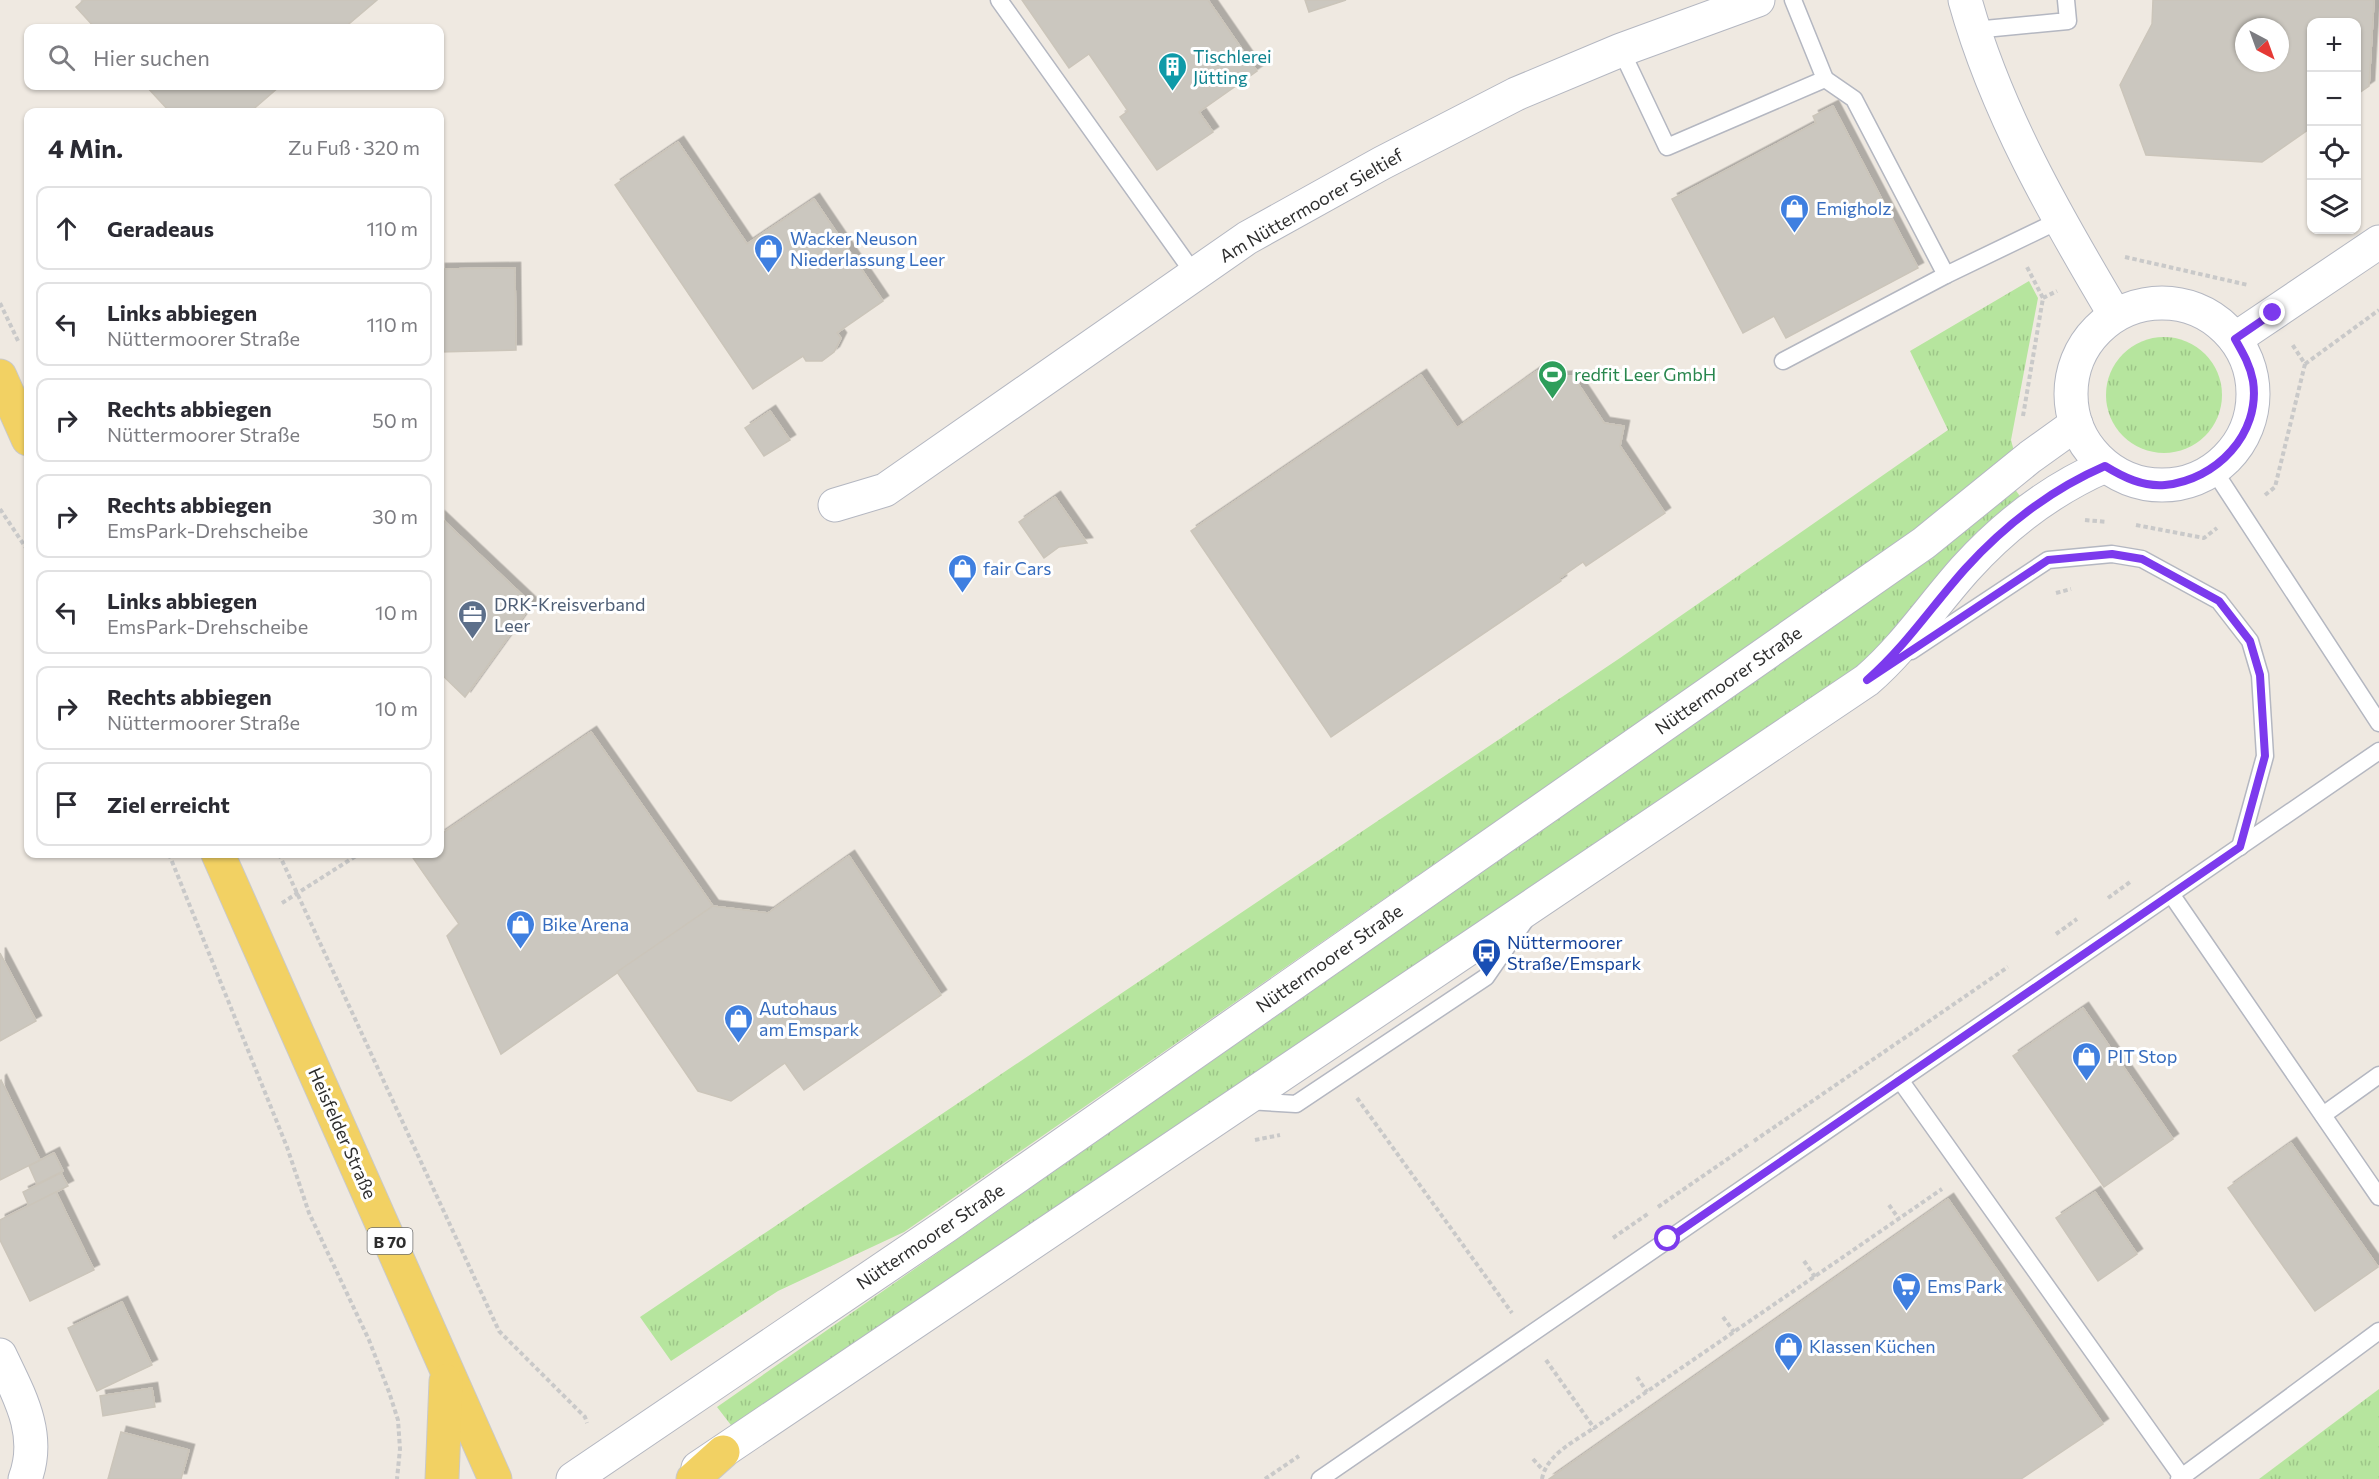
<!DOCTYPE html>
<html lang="de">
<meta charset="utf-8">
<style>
:root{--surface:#fff;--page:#f2f2f3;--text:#2b2b33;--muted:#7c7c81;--line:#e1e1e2}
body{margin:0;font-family:Commissioner,sans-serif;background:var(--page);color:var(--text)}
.controls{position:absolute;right:18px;top:18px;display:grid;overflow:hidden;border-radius:12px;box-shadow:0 2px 4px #0004}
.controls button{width:54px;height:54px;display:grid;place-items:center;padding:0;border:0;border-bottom:2px solid var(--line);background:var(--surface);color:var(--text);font:30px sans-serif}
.compass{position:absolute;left:2235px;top:18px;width:54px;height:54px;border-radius:50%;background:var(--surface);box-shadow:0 2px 4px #0004;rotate:139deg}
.stop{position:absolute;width:18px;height:18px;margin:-14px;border:4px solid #7c3aed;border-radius:50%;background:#fff}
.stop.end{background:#7c3aed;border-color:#fff;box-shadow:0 2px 6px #0008}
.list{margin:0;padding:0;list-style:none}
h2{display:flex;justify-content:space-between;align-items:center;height:78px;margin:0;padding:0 24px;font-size:26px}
h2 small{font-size:20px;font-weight:400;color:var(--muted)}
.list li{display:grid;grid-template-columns:39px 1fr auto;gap:18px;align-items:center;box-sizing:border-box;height:84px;margin:0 12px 12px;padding:0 12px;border:2px solid var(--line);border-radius:12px}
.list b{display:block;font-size:22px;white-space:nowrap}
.list p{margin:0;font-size:20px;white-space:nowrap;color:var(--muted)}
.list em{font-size:20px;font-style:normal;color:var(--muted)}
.icon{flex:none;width:33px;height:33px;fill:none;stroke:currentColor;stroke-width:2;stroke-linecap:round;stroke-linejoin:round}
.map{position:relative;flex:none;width:2379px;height:1479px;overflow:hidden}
.search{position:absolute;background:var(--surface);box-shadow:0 2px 4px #0004;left:24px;top:24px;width:420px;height:66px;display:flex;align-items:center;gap:15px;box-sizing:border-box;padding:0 21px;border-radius:12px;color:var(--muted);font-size:22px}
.panel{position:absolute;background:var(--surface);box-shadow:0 2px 4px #0004;left:24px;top:108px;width:420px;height:750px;border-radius:12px}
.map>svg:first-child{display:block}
.grass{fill:url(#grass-tufts)}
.building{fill:#cbc7bf;stroke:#cbc5ba;stroke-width:1.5;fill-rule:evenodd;filter:url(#shadow)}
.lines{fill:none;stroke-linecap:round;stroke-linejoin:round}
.lane-casing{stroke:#b4b7c1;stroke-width:19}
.street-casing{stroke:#b4b7c1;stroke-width:35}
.secondary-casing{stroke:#b4b7c1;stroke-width:35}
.primary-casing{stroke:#c9c9c9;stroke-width:35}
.path{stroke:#c9c9c9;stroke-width:4;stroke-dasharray:4.5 3;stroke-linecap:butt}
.lane{stroke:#fff;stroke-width:16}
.street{stroke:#fff;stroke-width:33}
.secondary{stroke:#fff;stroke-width:33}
.primary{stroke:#f2d163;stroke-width:33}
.route{stroke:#7c3aed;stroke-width:8}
.labels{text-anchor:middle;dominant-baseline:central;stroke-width:6;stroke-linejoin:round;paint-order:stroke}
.shield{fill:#fff;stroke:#6d6d6d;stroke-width:1.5}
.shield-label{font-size:16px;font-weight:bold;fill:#2e2e2e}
.culture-label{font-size:18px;fill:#0d838f;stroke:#fff;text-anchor:start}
.street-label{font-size:18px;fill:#2e2e2e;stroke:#fff}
.shop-label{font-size:18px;fill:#366cbe;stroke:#fff;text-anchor:start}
.leisure-label{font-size:18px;fill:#27864d;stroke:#fff;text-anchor:start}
.service-label{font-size:18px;fill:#4e5e75;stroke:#fff;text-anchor:start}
.transit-label{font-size:18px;fill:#164399;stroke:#fff;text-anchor:start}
</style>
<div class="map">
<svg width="2379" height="1479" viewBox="0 0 2379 1479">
<defs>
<pattern id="grass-tufts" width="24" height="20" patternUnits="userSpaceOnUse" patternTransform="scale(1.5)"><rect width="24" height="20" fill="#b6e59e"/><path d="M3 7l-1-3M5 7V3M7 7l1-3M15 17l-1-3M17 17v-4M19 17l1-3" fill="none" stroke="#9dc588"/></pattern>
<filter id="shadow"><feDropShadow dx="5.5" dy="-5.5" stdDeviation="0" flood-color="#0004"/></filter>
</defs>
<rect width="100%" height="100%" fill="#efe9e1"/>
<g class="grass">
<polygon points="2029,281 2038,298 2011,440 2015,455 1916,530 904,1232 778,1291 671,1361 640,1317 1620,658 1948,430 1910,351"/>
<circle cx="2164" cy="395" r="58"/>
<polygon points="2014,488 2022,499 1949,561 1883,645 1854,669 816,1377 734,1429 717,1407 1842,621 1940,549"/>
<polygon points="2379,1389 2379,1479 2259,1479"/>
</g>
<g class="building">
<polygon points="84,0 377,0 344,28 95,28 76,7"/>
<polygon points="1022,0 1208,0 1257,71 1199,112 1213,132 1157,170 1120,117 1128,111 1089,54 1069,68"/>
<polygon points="1305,0 1346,0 1309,12"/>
<path d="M2153,0H2374L2369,86L2356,95V22H2312V127L2262,162L2146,155L2120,85L2152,24ZM2244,27H2280V63H2244Z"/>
<polygon points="146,86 280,86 250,112 170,112"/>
<polygon points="1833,106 1918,268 1786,338 1774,316 1743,333 1672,199 1816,123 1813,116"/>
<polygon points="678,142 747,244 814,199 883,301 837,333 841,338 834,352 822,361 806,361 803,356 753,389 615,185"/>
<polygon points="515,268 516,350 440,352 440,269"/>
<polygon points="1537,371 1543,379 1573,376 1604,423 1624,426 1620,446 1665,513 1586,566 1583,562 1560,578 1561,581 1331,737 1191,531 1421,375 1457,428"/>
<polygon points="770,411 790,440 764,456 745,428"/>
<polygon points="1055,497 1087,543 1059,547 1044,558 1019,522"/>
<polygon points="440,517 532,604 465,697 440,673"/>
<polygon points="591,732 713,906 501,1054 447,936 459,924 411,855 440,854 440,835"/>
<polygon points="849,856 941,995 804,1090 785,1063 731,1101 698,1091 617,972 713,906 768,913"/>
<polygon points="0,953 36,1021 0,1041"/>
<polygon points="2083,1008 2173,1139 2104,1187 2013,1056"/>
<polygon points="1,1080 40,1160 0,1180 0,1081"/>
<polygon points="2291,1143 2378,1267 2315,1311 2228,1188"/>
<polygon points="54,1153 63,1171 37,1184 29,1166"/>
<polygon points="61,1173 68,1186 29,1206 23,1192"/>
<polygon points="56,1192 94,1270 30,1301 0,1240 0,1220"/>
<polygon points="2095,1192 2137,1254 2098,1281 2056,1218"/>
<polygon points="1948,1199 2103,1424 2021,1479 1549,1479"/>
<polygon points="122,1302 152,1365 97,1391 68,1328"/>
<polygon points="152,1388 155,1407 103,1416 100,1396"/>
<polygon points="121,1432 189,1450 181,1479 108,1479"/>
</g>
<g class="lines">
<defs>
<g id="lane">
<polyline points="999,0 1195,275"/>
<polyline points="1974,30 2068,21 2066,0"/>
<polyline points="1621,50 1667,147 1825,79 1793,0"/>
<polyline points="1825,79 1854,99 1946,275 2060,220"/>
<polyline points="1783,361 1946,275"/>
<polyline points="2213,469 2379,723"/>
<polyline points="1911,651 2048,560 2112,554 2142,559 2219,601 2250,641 2260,675 2265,756 2240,847"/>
<polyline points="2171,894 2379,1197"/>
<polyline points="1900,1080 2182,1477"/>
<polyline points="1248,1101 1296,1104 1486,977 1524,922"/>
<polyline points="2323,1115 2379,1075"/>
<polyline points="1320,1479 2379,751"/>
<polyline points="2179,1479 2379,1331"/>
</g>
<g id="street">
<path d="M1965,0C1996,112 2056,216 2115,315"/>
<polyline points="835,505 885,490 1247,238 1382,163 1516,94 1621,50 1758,0"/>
<path d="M0,1355C19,1395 42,1434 25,1479"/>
</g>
<g id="secondary">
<circle cx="2162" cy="394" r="91"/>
<polyline points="2235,339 2379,242"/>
<path d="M698,1468L1867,680C1905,647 1932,606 1965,569C2004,526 2052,489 2105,466"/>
<polyline points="573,1479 946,1226 1924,543 2030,457 2076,424"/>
</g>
<g id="primary">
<polyline points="0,376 28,439"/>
<polyline points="218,854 495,1479"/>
<polyline points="442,1479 446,1381"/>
<polyline points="693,1479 723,1452"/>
</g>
</defs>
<use href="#lane" class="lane-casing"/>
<use href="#street" class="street-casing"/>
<use href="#secondary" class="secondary-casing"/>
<use href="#primary" class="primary-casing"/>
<g class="path">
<polyline points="2125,257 2248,285"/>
<polyline points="2043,298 2057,291"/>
<polyline points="0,303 19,343"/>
<polyline points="2305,364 2379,310"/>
<polyline points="2023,416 2043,298 2027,267"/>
<polyline points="2265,495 2275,487 2305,364 2292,344"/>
<polyline points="0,509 28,551"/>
<polyline points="2085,520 2107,522"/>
<polyline points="2136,525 2204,538 2217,528"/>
<polyline points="2056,593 2071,589"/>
<polyline points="169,854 287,1147 309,1213 369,1340 389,1392 398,1420 400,1449 397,1479"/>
<polyline points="279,854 499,1331 585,1417 587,1423"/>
<polyline points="2108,898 2130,882"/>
<polyline points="282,903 359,854"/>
<polyline points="2056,934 2077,919"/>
<polyline points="1357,1098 1512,1313"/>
<polyline points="1255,1140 1280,1135"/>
<polyline points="1754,1141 2008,967"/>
<polyline points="1889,1205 1899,1219"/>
<polyline points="1658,1207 1748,1145"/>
<polyline points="1613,1238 1649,1213"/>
<polyline points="1804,1261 1815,1277"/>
<polyline points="1723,1317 1734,1332"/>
<polyline points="1546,1360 1594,1428 1942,1189"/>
<polyline points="1637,1377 1647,1392"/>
<polyline points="1533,1459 1543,1470"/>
<polyline points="1265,1479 1299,1456"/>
<path d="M1542,1479C1546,1455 1575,1441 1594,1428"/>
</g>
<use href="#lane" class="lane"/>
<use href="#street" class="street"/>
<use href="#secondary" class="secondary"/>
<use href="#primary" class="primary"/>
</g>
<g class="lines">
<path class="route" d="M1668,1239L2240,847L2265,756L2260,675L2250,641L2219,601L2142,559L2112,554L2048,560L1867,680C1905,647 1932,606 1965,569C2004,526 2052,489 2105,466C2123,477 2143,487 2165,485C2216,480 2261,434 2253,381C2250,365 2243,353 2235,339L2273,313"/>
</g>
<defs>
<symbol id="building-pin" viewBox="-11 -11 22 30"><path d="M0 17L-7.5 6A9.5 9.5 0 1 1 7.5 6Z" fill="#0f9aa8" stroke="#fff"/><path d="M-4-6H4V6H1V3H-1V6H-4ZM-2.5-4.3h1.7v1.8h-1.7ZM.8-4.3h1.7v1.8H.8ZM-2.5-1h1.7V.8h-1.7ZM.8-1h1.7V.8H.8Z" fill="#fff"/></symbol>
<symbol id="shop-pin" viewBox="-11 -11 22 30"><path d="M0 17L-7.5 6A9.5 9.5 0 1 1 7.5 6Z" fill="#3f7fe0" stroke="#fff"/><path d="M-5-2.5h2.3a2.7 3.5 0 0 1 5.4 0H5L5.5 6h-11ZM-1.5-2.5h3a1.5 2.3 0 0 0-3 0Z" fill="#fff"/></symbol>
<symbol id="stadium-pin" viewBox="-11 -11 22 30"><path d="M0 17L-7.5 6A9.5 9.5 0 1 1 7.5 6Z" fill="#2e9e5b" stroke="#fff"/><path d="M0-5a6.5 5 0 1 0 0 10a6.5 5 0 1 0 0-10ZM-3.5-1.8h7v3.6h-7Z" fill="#fff"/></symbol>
<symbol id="office-pin" viewBox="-11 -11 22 30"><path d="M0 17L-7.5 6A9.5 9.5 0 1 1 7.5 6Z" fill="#5c6f8a" stroke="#fff"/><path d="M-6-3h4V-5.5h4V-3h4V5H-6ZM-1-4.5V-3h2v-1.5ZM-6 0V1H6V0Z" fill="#fff"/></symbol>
<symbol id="bus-pin" viewBox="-11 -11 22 30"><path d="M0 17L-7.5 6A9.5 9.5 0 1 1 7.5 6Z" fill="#1a4fb4" stroke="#fff"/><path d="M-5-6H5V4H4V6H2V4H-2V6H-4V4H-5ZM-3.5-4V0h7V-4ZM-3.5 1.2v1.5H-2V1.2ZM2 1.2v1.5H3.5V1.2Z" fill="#fff"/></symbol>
<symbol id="supermarket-pin" viewBox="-11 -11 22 30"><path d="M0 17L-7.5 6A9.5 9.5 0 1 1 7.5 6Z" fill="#3f7fe0" stroke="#fff"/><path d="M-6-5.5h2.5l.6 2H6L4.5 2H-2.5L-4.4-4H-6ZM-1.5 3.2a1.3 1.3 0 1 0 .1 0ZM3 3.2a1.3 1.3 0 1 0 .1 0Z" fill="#fff"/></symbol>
</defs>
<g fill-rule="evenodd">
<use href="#building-pin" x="1156" y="50" width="33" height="45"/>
<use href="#shop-pin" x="1778" y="192" width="33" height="45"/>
<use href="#shop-pin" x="752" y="232" width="33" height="45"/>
<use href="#stadium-pin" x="1536" y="358" width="33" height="45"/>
<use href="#shop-pin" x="946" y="552" width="33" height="45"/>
<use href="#office-pin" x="456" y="598" width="33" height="45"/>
<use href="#shop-pin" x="504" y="908" width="33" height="45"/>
<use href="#bus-pin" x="1470" y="936" width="33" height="45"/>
<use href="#shop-pin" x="722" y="1002" width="33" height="45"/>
<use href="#shop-pin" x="2070" y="1040" width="33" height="45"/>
<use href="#supermarket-pin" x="1890" y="1270" width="33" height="45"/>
<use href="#shop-pin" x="1772" y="1330" width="33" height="45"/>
</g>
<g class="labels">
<rect class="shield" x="367.5" y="1228" width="45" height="26" rx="4.5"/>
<g class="shield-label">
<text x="390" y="1241">B 70</text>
</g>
<g class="culture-label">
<text x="1193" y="56">Tischlerei<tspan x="1193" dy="21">Jütting</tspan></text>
</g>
<g class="street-label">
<text transform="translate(1311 205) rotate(-30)">Am Nüttermoorer Sieltief</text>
<text transform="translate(1728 680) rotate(-35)">Nüttermoorer Straße</text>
<text transform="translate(1329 958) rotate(-35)">Nüttermoorer Straße</text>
<text transform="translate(343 1133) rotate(66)">Heisfelder Straße</text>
<text transform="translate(930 1236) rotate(-34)">Nüttermoorer Straße</text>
</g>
<g class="shop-label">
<text x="1816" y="208">Emigholz</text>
<text x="790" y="238">Wacker Neuson<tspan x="790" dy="21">Niederlassung Leer</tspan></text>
<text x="983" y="568">fair Cars</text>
<text x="542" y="924">Bike Arena</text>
<text x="759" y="1008">Autohaus<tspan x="759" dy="21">am Emspark</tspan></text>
<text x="2107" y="1056">PIT Stop</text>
<text x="1927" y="1286">Ems Park</text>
<text x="1809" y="1346">Klassen Küchen</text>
</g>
<g class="leisure-label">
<text x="1574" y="374">redfit Leer GmbH</text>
</g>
<g class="service-label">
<text x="494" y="604">DRK-Kreisverband<tspan x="494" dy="21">Leer</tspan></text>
</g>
<g class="transit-label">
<text x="1507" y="942">Nüttermoorer<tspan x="1507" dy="21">Straße/Emspark</tspan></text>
</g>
</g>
</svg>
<div class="controls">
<button>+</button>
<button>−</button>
<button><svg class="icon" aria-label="locate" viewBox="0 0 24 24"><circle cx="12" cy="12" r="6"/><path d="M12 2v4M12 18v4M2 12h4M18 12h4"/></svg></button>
<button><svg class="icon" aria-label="layers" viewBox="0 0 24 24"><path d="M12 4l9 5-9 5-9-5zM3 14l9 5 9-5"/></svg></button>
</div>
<svg class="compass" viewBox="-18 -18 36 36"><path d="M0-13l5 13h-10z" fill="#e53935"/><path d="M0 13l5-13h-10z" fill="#7c7c81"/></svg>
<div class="stop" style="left:1668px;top:1239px"></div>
<div class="stop end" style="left:2273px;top:313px"></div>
<div class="search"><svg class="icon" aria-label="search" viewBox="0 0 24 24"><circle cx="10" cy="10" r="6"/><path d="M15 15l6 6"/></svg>Hier suchen</div>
<section class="panel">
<h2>4 Min.<small>Zu Fuß · 320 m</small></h2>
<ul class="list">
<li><svg class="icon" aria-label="ahead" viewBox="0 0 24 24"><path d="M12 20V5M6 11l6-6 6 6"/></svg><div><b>Geradeaus</b></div><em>110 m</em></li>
<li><svg class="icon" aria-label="left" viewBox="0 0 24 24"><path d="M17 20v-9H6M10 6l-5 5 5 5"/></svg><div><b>Links abbiegen</b><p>Nüttermoorer Straße</p></div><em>110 m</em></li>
<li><svg class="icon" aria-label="right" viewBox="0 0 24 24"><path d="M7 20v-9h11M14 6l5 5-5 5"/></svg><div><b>Rechts abbiegen</b><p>Nüttermoorer Straße</p></div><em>50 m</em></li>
<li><svg class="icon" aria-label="right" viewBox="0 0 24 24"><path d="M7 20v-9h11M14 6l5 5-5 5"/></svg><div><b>Rechts abbiegen</b><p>EmsPark-Drehscheibe</p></div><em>30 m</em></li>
<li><svg class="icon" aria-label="left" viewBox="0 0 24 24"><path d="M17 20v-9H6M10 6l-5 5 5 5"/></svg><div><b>Links abbiegen</b><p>EmsPark-Drehscheibe</p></div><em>10 m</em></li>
<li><svg class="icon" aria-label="right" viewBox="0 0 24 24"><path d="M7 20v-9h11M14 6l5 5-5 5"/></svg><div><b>Rechts abbiegen</b><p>Nüttermoorer Straße</p></div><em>10 m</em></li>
<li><svg class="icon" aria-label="arrive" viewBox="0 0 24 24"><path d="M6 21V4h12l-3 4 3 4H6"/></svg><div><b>Ziel erreicht</b></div></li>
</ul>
</section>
</div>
